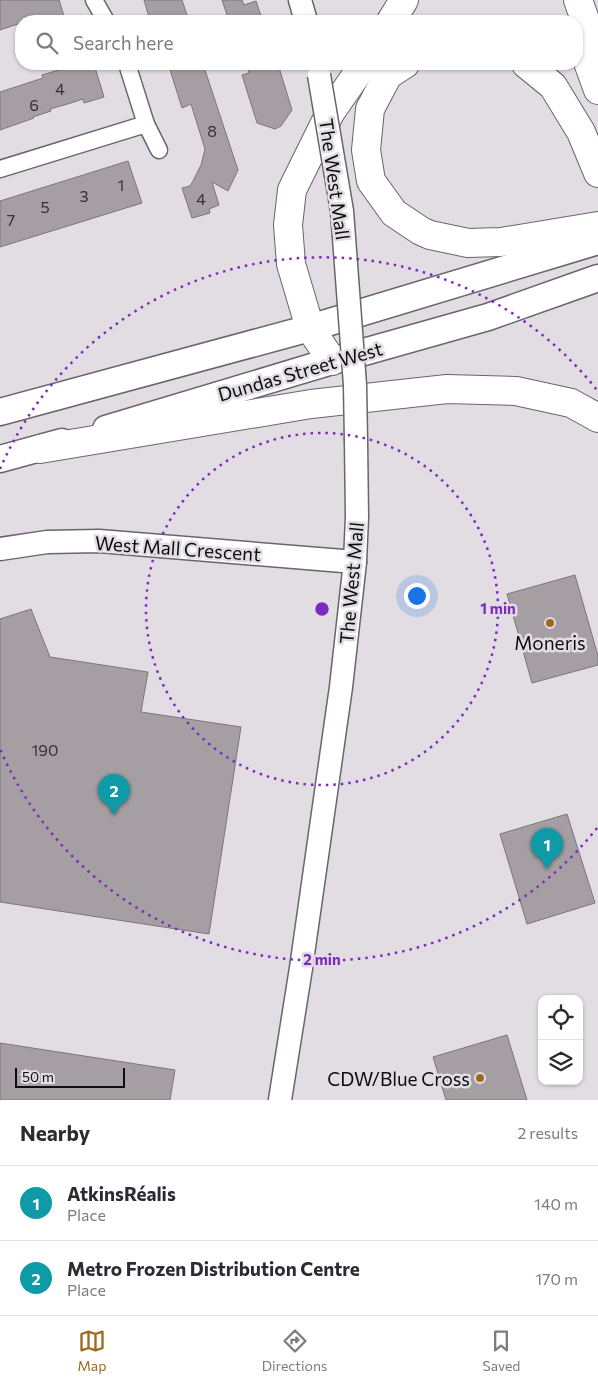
<!DOCTYPE html>
<meta charset="utf-8">
<style>
:root{--surface:#fff;--page:#f2f2f3;--text:#2b2b33;--muted:#7c7c81;--line:#e1e1e2;--accent:#9c6a1f}
body{margin:0;font-family:Commissioner,sans-serif;background:var(--page);color:var(--text)}
.controls{position:absolute;right:15px;bottom:15px;display:grid;overflow:hidden;border-radius:10px;box-shadow:0 1px 4px #0004}
.controls button{width:45px;height:45px;display:grid;place-items:center;padding:0;border:0;border-bottom:1px solid var(--line);background:var(--surface);color:var(--text);font:25px sans-serif}
.scale{position:absolute;left:15px;bottom:12px;width:110px;box-sizing:border-box;padding-left:5px;border:2px solid #0d0c0e;border-top:0;font-size:14px;line-height:18px;white-space:nowrap;color:#0d0c0e;-webkit-text-stroke:4px #e1dde3;paint-order:stroke}
.you{position:absolute;left:416px;top:595px;width:18px;height:18px;margin:-12px;border:4px solid #fff;border-radius:50%;background:#1a73e8;box-shadow:0 0 0 8px #1a73e833}
.badge{display:grid;place-items:center;width:32px;height:32px;border-radius:50%;background:var(--accent);color:#fff;font-size:16px;font-weight:700}
.pin{position:absolute;translate:-50% -41px;filter:drop-shadow(0 1px 2px #0008)}
.pin::after{content:'';position:absolute;top:26px;width:18px;height:15px;background:inherit;clip-path:polygon(0 0,100% 0,50% 100%)}
.list{margin:0;padding:0;list-style:none}
h2{display:flex;justify-content:space-between;align-items:center;height:65px;margin:0;padding:0 20px;font-size:21px}
h2 small{font-size:16px;font-weight:400;color:var(--muted)}
.list li{display:grid;grid-template-columns:32px 1fr auto;gap:15px;align-items:center;box-sizing:border-box;height:75px;padding:0 20px;border-top:1px solid var(--line)}
.list b{display:block;font-size:19px;white-space:nowrap}
.list p{margin:0;font-size:16px;white-space:nowrap;color:var(--muted)}
.list em{font-size:16px;font-style:normal;color:var(--muted)}
.icon{flex:none;width:28px;height:28px;fill:none;stroke:currentColor;stroke-width:2;stroke-linecap:round;stroke-linejoin:round}
.map{position:relative;flex:none;width:598px;height:1100px;overflow:hidden}
.search{position:absolute;background:var(--surface);box-shadow:0 1px 4px #0004;left:15px;right:15px;top:15px;height:55px;display:flex;align-items:center;gap:12px;box-sizing:border-box;padding:0 18px;border-radius:20px;color:var(--muted);font-size:19px}
.sheet{height:215px;background:var(--surface)}
nav{display:flex;justify-content:space-around;align-items:center;box-sizing:border-box;height:70px;border-top:1px solid var(--line);background:var(--surface);font-size:14px;color:var(--muted)}
nav a{display:grid;justify-items:center;gap:2px}
nav .on{color:var(--accent)}
.map>svg:first-child{display:block}
.building{fill:#a59fa3;stroke:#7c767a}
.lines{fill:none;stroke-linecap:round;stroke-linejoin:round}
.street-casing{stroke:#68656b;stroke-width:19}
.secondary-casing{stroke:#68656b;stroke-width:25}
.primary-casing{stroke:#68656b;stroke-width:29}
.highway-casing{stroke:#68656b;stroke-width:30}
.street{stroke:#fff;stroke-width:16}
.secondary{stroke:#fff;stroke-width:22}
.primary{stroke:#fff;stroke-width:26}
.highway{stroke:#fff;stroke-width:28}
.secondary-bridge-casing{stroke:#68656b;stroke-width:25;stroke-linecap:butt}
.secondary-bridge{stroke:#fff;stroke-width:22}
.ring{fill:none;stroke:#7b2cbf;stroke-width:2.5;stroke-dasharray:2.5 5}
.poi-dot{fill:#9c6a1f;stroke:#e1dde3;stroke-width:2}
.labels{text-anchor:middle;dominant-baseline:central;stroke-width:5;stroke-linejoin:round;paint-order:stroke}
.number-label{font-size:16px;fill:#333133}
.street-label{font-size:19px;fill:#0d0c0e;stroke:#e1dde3}
.poi-label{font-size:19px;fill:#0d0c0e;stroke:#e1dde3}
.centre{fill:#7b2cbf;stroke:#e1dde3;stroke-width:2.5}
.ring-label{font-size:15px;text-anchor:middle;font-weight:bold;fill:#7b2cbf;stroke:#e1dde3;stroke-width:5;stroke-linejoin:round;paint-order:stroke}
</style>
<div class="map">
<svg width="598" height="1100" viewBox="0 0 598 1100">
<rect width="100%" height="100%" fill="#e1dde3"/>
<g class="building">
<polygon points="0,0 59,0 64,16 45,21 43,16 21,21 21,23 0,30"/>
<polygon points="144,0 182,0 189,21 150,21"/>
<polygon points="222,0 242,0 244,5 256,1 262,19 256,21 229,21"/>
<polygon points="79,64 94,64 104,97 84,103 83,99 71,103 50,109 51,111 33,117 34,118 0,130 0,92 43,78 42,75"/>
<polygon points="182,64 203,64 238,170 228,191 212,182 219,205 209,209 210,213 192,218 182,188 190,186 193,181 201,165 205,149 191,104 182,108 171,73 170,68"/>
<polygon points="246,64 278,64 292,110 281,126 275,129 257,123 242,75 249,73"/>
<polygon points="128,161 142,203 0,247 0,201"/>
<polygon points="575,575 598,656 598,665 532,683 507,594"/>
<polygon points="31,609 50,657 148,672 141,712 241,727 209,934 0,902 0,619"/>
<polygon points="567,814 595,903 527,924 500,834"/>
<polygon points="507,1035 527,1100 446,1100 433,1057"/>
<polygon points="0,1043 175,1070 170,1100 0,1100"/>
</g>
<g class="lines">
<defs>
<g id="street">
<polyline points="94,0 106,21"/>
<polyline points="127,64 146,124 159,150"/>
<polyline points="0,169 146,124"/>
</g>
<g id="secondary">
<polyline points="300,0 306,21"/>
<polyline points="0,549 47,542 99,541 355,562"/>
<polyline points="280,1100 301,968 341,687 355,562 357,517 356,441"/>
</g>
<g id="primary">
<polyline points="0,412 310,328 598,241"/>
<polyline points="106,429 332,361 488,317 598,278"/>
<polyline points="0,459 62,442"/>
</g>
<g id="highway">
<polyline points="578,0 595,48"/>
<polyline points="391,21 404,0"/>
<polyline points="577,32 598,90"/>
<polyline points="405,64 388,75 370,109 366,150 371,181 394,213 421,231 430,235 468,243 501,242 598,226"/>
<polyline points="526,64 553,86 581,132 598,173"/>
<polyline points="332,361 310,328 291,264 288,225 292,190 330,113 364,64"/>
<polyline points="40,449 311,404 447,389 516,391 571,403 598,418"/>
</g>
</defs>
<use href="#street" class="street-casing"/>
<use href="#secondary" class="secondary-casing"/>
<use href="#primary" class="primary-casing"/>
<use href="#highway" class="highway-casing"/>
<use href="#street" class="street"/>
<use href="#secondary" class="secondary"/>
<use href="#primary" class="primary"/>
<use href="#highway" class="highway"/>
<defs>
<polyline id="secondary-bridge" points="319,75 342,211 355,385 356,441"/>
</defs>
<use href="#secondary-bridge" class="secondary-bridge-casing"/>
<use href="#secondary-bridge" class="secondary-bridge"/>
</g>
<g class="ring">
<circle cx="322" cy="609" r="176"/>
<path d="M597 828A351 351 0 0 1 0 749M0 469A351 351 0 0 1 597 390"/>
</g>
<g class="poi-dot">
<circle cx="550" cy="623" r="5"/>
<circle cx="480" cy="1078" r="5"/>
</g>
<g class="labels">
<g class="number-label">
<text x="60" y="88">4</text>
<text x="34" y="104">6</text>
<text x="212" y="130">8</text>
<text x="121" y="184">1</text>
<text x="84" y="195">3</text>
<text x="201" y="198">4</text>
<text x="45" y="206">5</text>
<text x="11" y="219">7</text>
<text x="45" y="749">190</text>
</g>
<g class="street-label">
<text transform="translate(335 179) rotate(82)">The West Mall</text>
<text transform="translate(300 371) rotate(-16)">Dundas Street West</text>
<text transform="translate(178 548) rotate(4)">West Mall Crescent</text>
<text transform="translate(351 583) rotate(-85)">The West Mall</text>
</g>
<g class="poi-label">
<text x="550" y="642">Moneris</text>
<text x="470" y="1078" text-anchor="end">CDW/Blue Cross</text>
</g>
</g>
<circle cx="322" cy="609" r="8" class="centre"/>
<g class="ring-label">
<text x="498" y="614">1 min</text>
<text x="322" y="965">2 min</text>
</g>
</svg>
<div class="controls">
<button><svg class="icon" aria-label="locate" viewBox="0 0 24 24"><circle cx="12" cy="12" r="6"/><path d="M12 2v4M12 18v4M2 12h4M18 12h4"/></svg></button>
<button><svg class="icon" aria-label="layers" viewBox="0 0 24 24"><path d="M12 4l9 5-9 5-9-5zM3 14l9 5 9-5"/></svg></button>
</div>
<div class="scale">50 m</div>
<div class="you"></div>
<div class="pin badge" style="left:547px;top:869px;background:#0f9aa8">1</div>
<div class="pin badge" style="left:114px;top:815px;background:#0f9aa8">2</div>
<div class="search"><svg class="icon" aria-label="search" viewBox="0 0 24 24"><circle cx="10" cy="10" r="6"/><path d="M15 15l6 6"/></svg>Search here</div>
</div>
<section class="sheet">
<h2>Nearby<small>2 results</small></h2>
<ul class="list">
<li><span class="badge" style="background:#0f9aa8">1</span><div><b>AtkinsRéalis</b><p>Place</p></div><em>140 m</em></li>
<li><span class="badge" style="background:#0f9aa8">2</span><div><b>Metro Frozen Distribution Centre</b><p>Place</p></div><em>170 m</em></li>
</ul>
</section>
<nav>
<a class="on"><svg class="icon" aria-label="map" viewBox="0 0 24 24"><path d="M3 6l6-2 6 2 6-2v14l-6 2-6-2-6 2zM9 4v14M15 6v14"/></svg>Map</a>
<a><svg class="icon" aria-label="directions" viewBox="0 0 24 24"><path d="M12 3l9 9-9 9-9-9zM9 14v-3h6M13 9l2 2-2 2"/></svg>Directions</a>
<a><svg class="icon" aria-label="saved" viewBox="0 0 24 24"><path d="M7 4h10v16l-5-4-5 4z"/></svg>Saved</a>
</nav>
